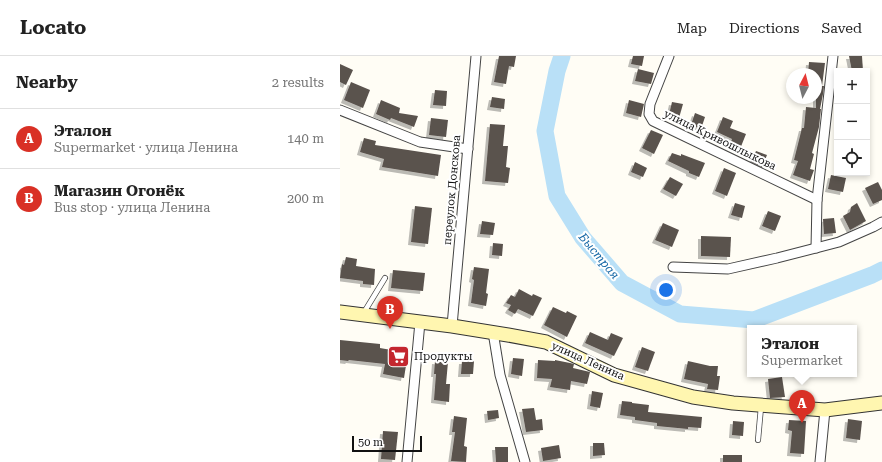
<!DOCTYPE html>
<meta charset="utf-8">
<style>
:root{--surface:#fff;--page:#f2f2f2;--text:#222;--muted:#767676;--line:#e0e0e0;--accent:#d93025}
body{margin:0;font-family:"Roboto Serif",serif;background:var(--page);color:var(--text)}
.controls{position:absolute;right:12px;top:12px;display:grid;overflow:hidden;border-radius:0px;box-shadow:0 2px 6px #0003}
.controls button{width:36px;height:36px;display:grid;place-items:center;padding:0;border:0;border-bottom:1px solid var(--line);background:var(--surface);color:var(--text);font:20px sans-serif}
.compass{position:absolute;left:446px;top:12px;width:36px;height:36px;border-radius:50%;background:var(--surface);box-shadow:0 2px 6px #0003;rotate:7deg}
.scale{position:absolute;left:12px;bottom:10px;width:70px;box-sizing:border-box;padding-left:4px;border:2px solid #111;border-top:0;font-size:11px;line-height:14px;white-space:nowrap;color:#111;-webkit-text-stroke:3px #fff;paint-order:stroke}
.you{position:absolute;left:326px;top:234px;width:14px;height:14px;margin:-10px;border:3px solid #fff;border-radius:50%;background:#1a73e8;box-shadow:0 0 0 6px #1a73e833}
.badge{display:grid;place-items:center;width:26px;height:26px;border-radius:50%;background:var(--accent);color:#fff;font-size:13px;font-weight:700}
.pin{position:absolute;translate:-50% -33px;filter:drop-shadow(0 1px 2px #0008)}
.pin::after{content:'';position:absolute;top:21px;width:14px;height:12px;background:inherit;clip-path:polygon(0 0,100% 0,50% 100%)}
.popup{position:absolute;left:407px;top:269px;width:110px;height:52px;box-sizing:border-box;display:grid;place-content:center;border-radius:0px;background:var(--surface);filter:drop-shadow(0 1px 3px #0005);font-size:13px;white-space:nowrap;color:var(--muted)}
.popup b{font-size:15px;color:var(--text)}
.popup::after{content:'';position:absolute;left:50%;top:100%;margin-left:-8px;border:8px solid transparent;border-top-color:var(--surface)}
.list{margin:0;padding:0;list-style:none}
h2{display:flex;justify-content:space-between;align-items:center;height:52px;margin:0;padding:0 16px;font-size:17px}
h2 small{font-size:13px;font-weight:400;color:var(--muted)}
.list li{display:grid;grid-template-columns:26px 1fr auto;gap:12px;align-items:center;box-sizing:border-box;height:60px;padding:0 16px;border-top:1px solid var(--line)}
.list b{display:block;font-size:15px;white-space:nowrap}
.list p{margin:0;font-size:13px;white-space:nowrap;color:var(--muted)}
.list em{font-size:13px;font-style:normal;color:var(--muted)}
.icon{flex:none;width:22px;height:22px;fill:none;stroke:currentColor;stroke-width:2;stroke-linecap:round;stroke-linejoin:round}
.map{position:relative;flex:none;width:542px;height:406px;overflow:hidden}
header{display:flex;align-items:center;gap:24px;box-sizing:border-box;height:56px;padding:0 20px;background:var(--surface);border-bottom:1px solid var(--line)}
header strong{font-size:19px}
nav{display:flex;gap:22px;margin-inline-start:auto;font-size:14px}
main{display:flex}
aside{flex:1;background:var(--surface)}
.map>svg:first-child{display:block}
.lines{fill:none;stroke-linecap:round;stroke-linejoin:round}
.river{stroke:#b9e0f7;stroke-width:17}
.building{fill:#5a524d;filter:url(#shadow)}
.lane-casing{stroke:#444;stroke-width:6}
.street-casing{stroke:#444;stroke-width:11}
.secondary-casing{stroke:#333;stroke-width:15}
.lane{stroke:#fff;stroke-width:4.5}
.street{stroke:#fff;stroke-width:9}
.secondary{stroke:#fff6b0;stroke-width:13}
.labels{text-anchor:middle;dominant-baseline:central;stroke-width:4;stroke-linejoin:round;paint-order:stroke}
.street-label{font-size:11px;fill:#111;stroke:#fff}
.poi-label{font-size:11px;fill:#111;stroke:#fff;text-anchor:start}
.water-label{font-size:12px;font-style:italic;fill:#1768a6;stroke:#fff}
</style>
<header>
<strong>Locato</strong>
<nav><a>Map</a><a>Directions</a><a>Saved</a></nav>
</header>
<main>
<aside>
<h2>Nearby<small>2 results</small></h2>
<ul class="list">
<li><span class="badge">A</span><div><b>Эталон</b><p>Supermarket · улица Ленина</p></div><em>140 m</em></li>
<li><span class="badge">B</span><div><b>Магазин Огонёк</b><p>Bus stop · улица Ленина</p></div><em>200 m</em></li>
</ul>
</aside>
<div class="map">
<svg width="542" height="406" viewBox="0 0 542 406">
<defs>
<filter id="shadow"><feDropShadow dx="-3" dy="3" stdDeviation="0" flood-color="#0004"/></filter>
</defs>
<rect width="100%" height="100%" fill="#fffdf5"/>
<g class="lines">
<polyline class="river" points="222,0 217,15 205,75 217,140 243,182 282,227 340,258 414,264 532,219 542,214"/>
</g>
<g class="building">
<polygon points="159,0 176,0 174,11 169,10 166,28 154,26"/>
<polygon points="293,0 304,0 302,10 291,8"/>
<polygon points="509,0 522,0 523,15 512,15"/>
<polygon points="469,6 485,7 482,30 484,30 483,38 480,53 481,53 479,71 472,97 474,98 470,113 474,114 470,125 453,119 458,105 454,104 462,72 464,72 466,51 476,52 476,18 468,18"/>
<polygon points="0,8 13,14 6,29 0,26"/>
<polygon points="298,13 314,17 311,28 295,25"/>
<polygon points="11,26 30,34 23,52 4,44"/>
<polygon points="95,34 107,35 106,50 93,49"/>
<polygon points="152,41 165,43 164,53 150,51"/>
<polygon points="41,44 60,52 59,57 78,60 74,71 51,62 50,64 36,58"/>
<polygon points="289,44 304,48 301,61 286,57"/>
<polygon points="332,46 343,48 339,62 329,59"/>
<polygon points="355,57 365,61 361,73 351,69"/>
<polygon points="383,61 393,65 390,72 406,78 400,93 390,89 392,83 377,76"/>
<polygon points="91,62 108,64 106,81 89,79"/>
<polygon points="150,68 165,69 163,90 168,90 166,111 170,112 168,127 145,125"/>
<polygon points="311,74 323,79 314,98 302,92"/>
<polygon points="24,82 36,85 35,89 101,99 98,120 42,111 44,103 20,96"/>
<polygon points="416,95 427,99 422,111 411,106"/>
<polygon points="332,97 341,100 341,98 365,107 359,121 349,117 349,115 328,105"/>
<polygon points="295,106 307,112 303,121 291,116"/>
<polygon points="384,112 396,117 387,140 375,135"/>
<polygon points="491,119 506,122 503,136 488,133"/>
<polygon points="330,121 343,128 336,140 323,133"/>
<polygon points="538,126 542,134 542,144 533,148 525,132"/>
<polygon points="395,147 405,150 402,162 391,159"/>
<polygon points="517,147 526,165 510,174 503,160 510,156 511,151"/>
<polygon points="75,150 92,152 88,188 71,186"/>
<polygon points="428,155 441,160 435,175 422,170"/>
<polygon points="494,162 496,177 484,178 483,163"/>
<polygon points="142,165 155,167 153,179 140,178"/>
<polygon points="323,167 339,174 332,191 315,184"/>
<polygon points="361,180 391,181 390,201 361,200"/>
<polygon points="153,187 163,188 162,200 152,199"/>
<polygon points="6,201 17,203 16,210 35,213 34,229 23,228 23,225 0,222 2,208 4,209"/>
<polygon points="134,211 149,213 146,237 148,238 146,250 131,247 134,224 132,223"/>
<polygon points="53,214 85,217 83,235 51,232"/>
<polygon points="179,233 192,240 193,238 202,242 193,260 178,253 175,258 168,254 171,249 166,247 171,239 175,241"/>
<polygon points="213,251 226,257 227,255 237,260 227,281 204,269"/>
<polygon points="250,276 268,284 271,277 283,282 274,300 245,287"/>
<polygon points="0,284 40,288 40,292 68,297 64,322 43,318 45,308 9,304 8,305 0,304"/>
<polygon points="302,291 315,296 308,315 295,311"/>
<polygon points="173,302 184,303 182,320 171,318"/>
<polygon points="198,304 215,305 215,304 230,307 234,308 233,312 250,316 247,328 231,325 230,334 210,331 212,323 197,322"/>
<polygon points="95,305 108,306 106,328 110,328 109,346 94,344 96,318 94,318"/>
<polygon points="122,305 134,305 133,318 121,318"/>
<polygon points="348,305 370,310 378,310 377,320 380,320 378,334 367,333 368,328 344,323"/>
<polygon points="442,321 445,341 430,342 428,323"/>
<polygon points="252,335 263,337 260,352 250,350"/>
<polygon points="282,345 292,346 292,347 309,349 308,356 362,361 361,372 348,371 348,373 317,370 317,367 295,364 295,361 280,359"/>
<polygon points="194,352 196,364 202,363 203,374 186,376 182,353"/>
<polygon points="158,354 159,362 148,364 147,355"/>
<polygon points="114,360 127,362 124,390 127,391 126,406 111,405 115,376 112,376"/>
<polygon points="508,363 522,365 520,384 506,382"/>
<polygon points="449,364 466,365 464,398 450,397 452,375 448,374"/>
<polygon points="393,365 404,366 403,380 392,379"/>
<polygon points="43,375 58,376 55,404 41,403"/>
<polygon points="253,387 264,387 265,399 253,400"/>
<polygon points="219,389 221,402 203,405 201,392"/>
<polygon points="155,391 168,391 168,406 156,406"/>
<rect x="383" y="399" width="19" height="7"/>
</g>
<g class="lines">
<defs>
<g id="lane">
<polyline points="23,258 45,222"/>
<polyline points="418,384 421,351"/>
</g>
<g id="street">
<polyline points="329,0 310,48 309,58 313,65 477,144"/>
<polyline points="0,54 80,86 128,93"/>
<polyline points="476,192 477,144 493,0"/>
<polyline points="333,211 388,213 437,202 499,186 533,171 542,166"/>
<polyline points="112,270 136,0"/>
<polyline points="153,276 160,319 185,406"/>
<polyline points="67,406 80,266"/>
<polyline points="480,406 485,354"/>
</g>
<polyline id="secondary" points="0,256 112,270 168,279 206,286 274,319 353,341 393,347 485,354 542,347"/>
</defs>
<use href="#lane" class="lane-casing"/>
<use href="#street" class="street-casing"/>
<use href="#secondary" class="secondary-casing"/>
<use href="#lane" class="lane"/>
<use href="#street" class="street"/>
<use href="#secondary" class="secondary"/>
</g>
<defs>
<symbol id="supermarket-square" viewBox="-11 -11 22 22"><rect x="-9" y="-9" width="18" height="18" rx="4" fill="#c4262e" stroke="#fff"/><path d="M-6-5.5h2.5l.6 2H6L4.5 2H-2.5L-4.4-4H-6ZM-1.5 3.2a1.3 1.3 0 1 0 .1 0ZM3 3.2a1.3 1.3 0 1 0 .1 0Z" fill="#fff"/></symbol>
</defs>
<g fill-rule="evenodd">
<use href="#supermarket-square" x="46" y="288" width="25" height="25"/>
</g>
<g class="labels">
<g class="street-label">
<text transform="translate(380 84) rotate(26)">улица Кривошлыкова</text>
<text transform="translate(112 134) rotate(-85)">переулок Донскова</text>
<text transform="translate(248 305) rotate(24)">улица Ленина</text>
</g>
<g class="poi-label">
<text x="74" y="300">Продукты</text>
</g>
<g class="water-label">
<text transform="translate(259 200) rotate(50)">Быстрая</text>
</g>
</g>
</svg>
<div class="controls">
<button>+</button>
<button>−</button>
<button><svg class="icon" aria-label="locate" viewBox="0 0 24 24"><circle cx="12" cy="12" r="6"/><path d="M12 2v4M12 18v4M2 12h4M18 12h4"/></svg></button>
</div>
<svg class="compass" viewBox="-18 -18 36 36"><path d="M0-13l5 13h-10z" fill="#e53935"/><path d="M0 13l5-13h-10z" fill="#767676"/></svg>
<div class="scale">50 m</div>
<div class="you"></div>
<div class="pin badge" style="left:462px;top:367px">A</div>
<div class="popup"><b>Эталон</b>Supermarket</div>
<div class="pin badge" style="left:50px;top:273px">B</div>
</div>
</main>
